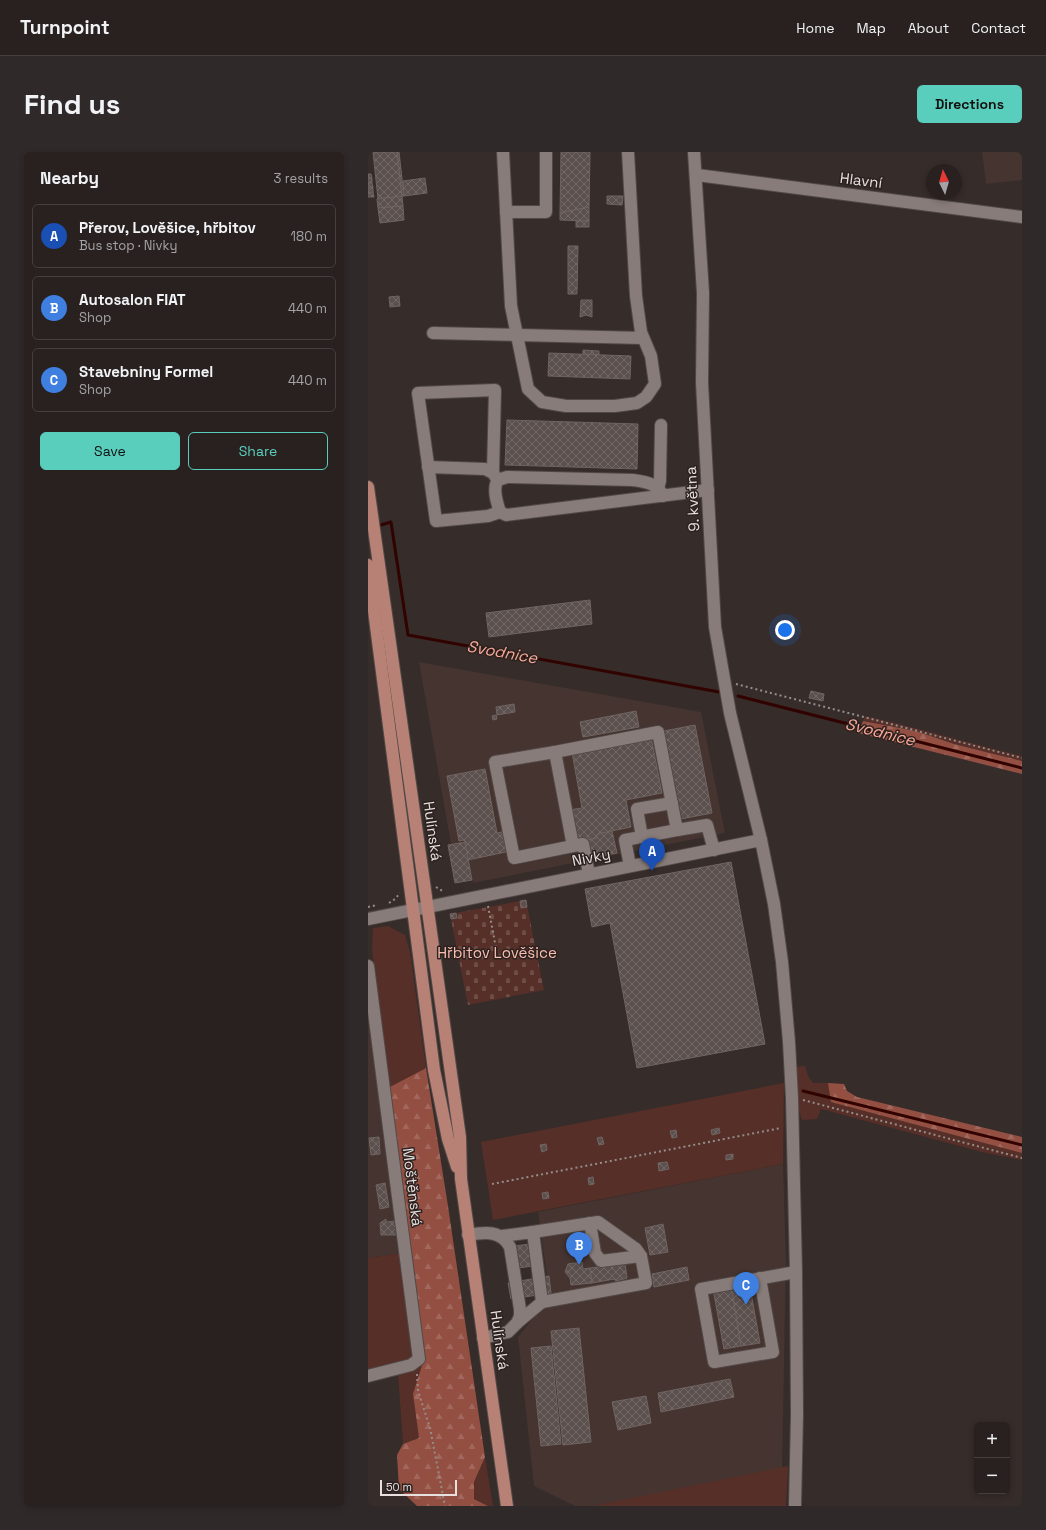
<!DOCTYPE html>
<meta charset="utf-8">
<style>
:root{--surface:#282120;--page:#302929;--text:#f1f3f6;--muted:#a5a3a5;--line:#443e3e;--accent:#5acebd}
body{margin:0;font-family:"Space Grotesk",sans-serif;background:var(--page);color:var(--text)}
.controls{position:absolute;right:12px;bottom:12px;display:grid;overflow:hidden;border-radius:6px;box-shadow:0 2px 6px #0003}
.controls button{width:36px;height:36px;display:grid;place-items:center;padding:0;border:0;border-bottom:1px solid var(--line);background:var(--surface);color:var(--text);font:20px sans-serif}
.compass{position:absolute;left:558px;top:12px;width:36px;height:36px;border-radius:50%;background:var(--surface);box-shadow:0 2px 6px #0003;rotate:355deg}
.scale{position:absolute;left:12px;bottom:10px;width:77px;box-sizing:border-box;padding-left:4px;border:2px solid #e7e0de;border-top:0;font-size:11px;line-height:14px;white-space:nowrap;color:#e7e0de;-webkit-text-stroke:3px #2c2220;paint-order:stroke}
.you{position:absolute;left:417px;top:478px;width:14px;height:14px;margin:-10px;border:3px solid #fff;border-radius:50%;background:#1a73e8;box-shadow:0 0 0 6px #1a73e833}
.badge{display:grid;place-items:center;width:26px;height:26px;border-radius:50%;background:var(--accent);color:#fff;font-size:13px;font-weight:700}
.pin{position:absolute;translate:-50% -33px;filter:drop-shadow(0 1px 2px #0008)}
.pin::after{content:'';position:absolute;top:21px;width:14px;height:12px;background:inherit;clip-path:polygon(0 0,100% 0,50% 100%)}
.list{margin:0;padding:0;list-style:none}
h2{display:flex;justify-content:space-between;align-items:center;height:52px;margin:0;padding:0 16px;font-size:17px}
h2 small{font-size:13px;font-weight:400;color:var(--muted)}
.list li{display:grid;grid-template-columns:26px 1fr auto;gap:12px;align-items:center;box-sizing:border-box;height:64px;margin:0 8px 8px;padding:0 8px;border:1px solid var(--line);border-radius:6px}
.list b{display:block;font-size:15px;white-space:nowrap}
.list p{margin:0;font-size:13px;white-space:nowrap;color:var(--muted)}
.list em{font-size:13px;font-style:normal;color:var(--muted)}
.actions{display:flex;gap:8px;padding:12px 16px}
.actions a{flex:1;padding:9px 0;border:1px solid var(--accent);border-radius:6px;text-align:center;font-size:14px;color:var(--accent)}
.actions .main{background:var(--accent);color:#111}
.map{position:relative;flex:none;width:654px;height:1354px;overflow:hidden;border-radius:6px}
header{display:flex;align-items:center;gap:24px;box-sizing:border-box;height:56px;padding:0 20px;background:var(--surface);border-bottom:1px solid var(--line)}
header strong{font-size:19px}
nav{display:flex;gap:22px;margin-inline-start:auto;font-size:14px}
.intro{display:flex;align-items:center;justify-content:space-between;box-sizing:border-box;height:96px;padding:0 24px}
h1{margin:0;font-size:28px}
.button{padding:10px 18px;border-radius:6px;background:var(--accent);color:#111;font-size:14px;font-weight:700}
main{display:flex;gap:24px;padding:0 24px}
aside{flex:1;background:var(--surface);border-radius:6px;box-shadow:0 2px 6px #0003}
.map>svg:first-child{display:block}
.built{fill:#453430}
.green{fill:#562f28}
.forest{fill:url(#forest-firs)}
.cemetery{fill:url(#cemetery-stones)}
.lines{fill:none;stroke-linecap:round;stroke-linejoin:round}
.stream{stroke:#310300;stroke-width:3}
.building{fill:url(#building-cross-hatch);stroke:#6f6461}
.minor-casing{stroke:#524947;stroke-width:14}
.major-casing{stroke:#524947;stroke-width:14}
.path{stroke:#958d8b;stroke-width:2;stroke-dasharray:2 3;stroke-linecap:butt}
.minor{stroke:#887c7a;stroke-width:12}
.major{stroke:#b78176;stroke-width:12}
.labels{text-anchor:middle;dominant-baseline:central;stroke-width:3;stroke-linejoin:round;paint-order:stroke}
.street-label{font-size:15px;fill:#e7e0de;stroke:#2c2220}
.park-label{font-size:15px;fill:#fcbeb0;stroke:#2c2220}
.water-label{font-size:16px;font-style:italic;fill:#f9a998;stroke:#2c2220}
</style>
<header>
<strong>Turnpoint</strong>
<nav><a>Home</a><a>Map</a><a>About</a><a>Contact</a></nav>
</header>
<div class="intro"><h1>Find us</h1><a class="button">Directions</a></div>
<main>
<aside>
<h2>Nearby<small>3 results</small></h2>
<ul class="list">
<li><span class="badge" style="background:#1a4fb4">A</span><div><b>Přerov, Lověšice, hřbitov</b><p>Bus stop · Nivky</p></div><em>180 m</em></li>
<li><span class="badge" style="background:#3f7fe0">B</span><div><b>Autosalon FIAT</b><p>Shop</p></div><em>440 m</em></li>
<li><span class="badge" style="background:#3f7fe0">C</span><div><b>Stavebniny Formel</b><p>Shop</p></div><em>440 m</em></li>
</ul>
<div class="actions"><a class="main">Save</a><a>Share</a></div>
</aside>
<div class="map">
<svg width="654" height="1354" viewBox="0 0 654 1354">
<defs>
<pattern id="forest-firs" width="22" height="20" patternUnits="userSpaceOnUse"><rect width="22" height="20" fill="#934f42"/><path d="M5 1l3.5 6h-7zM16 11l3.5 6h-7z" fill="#a2685d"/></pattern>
<pattern id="cemetery-stones" width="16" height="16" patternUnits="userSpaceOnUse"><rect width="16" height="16" fill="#562f28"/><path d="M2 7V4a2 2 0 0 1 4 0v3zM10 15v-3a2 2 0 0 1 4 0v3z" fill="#6e4d47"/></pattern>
<pattern id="building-cross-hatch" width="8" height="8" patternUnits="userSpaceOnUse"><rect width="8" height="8" fill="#5b504d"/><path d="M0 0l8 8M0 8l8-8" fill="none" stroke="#736966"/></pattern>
</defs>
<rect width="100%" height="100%" fill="#362c2a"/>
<g class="built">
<polygon points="614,0 654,0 654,28 618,32"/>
<polygon points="51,510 333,560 357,681 105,731 96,689 83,692"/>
<polygon points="0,860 33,1101 0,1106"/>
<polygon points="415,1012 418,1109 414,1316 229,1354 207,1354 166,1334 150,1185 182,1145 170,1060"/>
</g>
<g class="green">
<path d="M497,564C550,576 601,591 654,604V609L586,592L548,579L495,569Z"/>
<polygon points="20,774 37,783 42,800 58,916 20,936 4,798 5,776"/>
<polygon points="437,914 440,924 445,931 460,931 464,950 654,1001 654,1008 614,1000 453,957 449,967 434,968 430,955 428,915"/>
<polygon points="416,931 415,1012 125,1068 113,990"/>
<polygon points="33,1101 46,1201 42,1207 34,1211 0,1217 0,1106"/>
<polygon points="55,1210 45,1242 51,1286 35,1292 30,1222"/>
<polygon points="117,1305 125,1354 120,1354 106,1347 106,1330"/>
<polygon points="420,1314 418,1354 229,1354 229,1353"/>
</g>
<g class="forest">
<polygon points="495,569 548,579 586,592 654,609 654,622 490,581"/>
<polygon points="58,916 80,1054 117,1305 106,1330 106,1347 120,1354 49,1354 31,1337 29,1303 35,1292 51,1286 45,1242 55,1210 20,936"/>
<polygon points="460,931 476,932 479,939 489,945 654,985 654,1001 463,950"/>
</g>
<polygon class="cemetery" points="158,748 176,838 100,853 82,762"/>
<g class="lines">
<g class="stream">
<polyline points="13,373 23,370 40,483 351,540"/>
<polyline points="370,544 654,616"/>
<polyline points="435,939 654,993"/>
</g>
</g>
<g class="building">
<polygon points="5,0 29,0 34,44 10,47"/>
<polygon points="29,0 31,0 36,44 34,44"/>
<polygon points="193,0 222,0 221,55 192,61"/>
<polygon points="0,22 3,22 4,26 0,27"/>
<polygon points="4,26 4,31 0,31 0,27"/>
<polygon points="57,26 59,41 36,44 35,29"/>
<polygon points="0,31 4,31 5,35 0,36"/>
<polygon points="5,35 5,40 0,41 0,36"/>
<polygon points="5,40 6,45 0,45 0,41"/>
<polygon points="34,44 35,54 10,56 9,47"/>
<polygon points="239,44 255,44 254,53 239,52"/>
<polygon points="35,54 36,68 12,71 10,56"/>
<polygon points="221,55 221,69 192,68 192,61"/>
<rect x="208" y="69" width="13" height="6"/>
<polygon points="200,94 210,94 209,142 200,142"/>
<polygon points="31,144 32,154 22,155 21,145"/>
<polygon points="213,148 224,148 224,165 218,163 212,165"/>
<polygon points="215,198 231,199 231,203 215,202"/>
<polygon points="181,201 263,204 262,227 180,224"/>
<polygon points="139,268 270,272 269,317 137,313"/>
<polygon points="222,448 224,472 121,485 118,461"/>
<polygon points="443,539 456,542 455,549 441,546"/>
<polygon points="146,552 147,560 129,563 128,555"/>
<polygon points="268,559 271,575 215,585 212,570"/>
<polygon points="128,563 129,567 125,568 124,564"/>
<polygon points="327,573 344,661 313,667 296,579"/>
<polygon points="283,585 294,641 258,648 263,675 234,681 229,683 229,686 220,688 219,685 206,687 201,658 214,656 204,600"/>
<polygon points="117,617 129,681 134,680 138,700 100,708 96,688 91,689 79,624"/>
<polygon points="244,679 249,701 223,706 220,688 229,686 229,683 234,681"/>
<polygon points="97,690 104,728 87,731 80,693"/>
<polygon points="363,710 397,892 269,916 242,771 224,775 217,737"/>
<polygon points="158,748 159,755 153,756 152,749"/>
<polygon points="88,761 89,766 83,767 82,762"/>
<polygon points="351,976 352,981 344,983 343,978"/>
<polygon points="308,978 309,985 304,986 302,979"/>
<polygon points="11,985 12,1002 3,1003 1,986"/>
<polygon points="234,985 236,992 231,993 229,986"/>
<polygon points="178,992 179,998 174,1000 172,993"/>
<polygon points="365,1002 365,1007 358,1008 358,1003"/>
<polygon points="299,1010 301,1017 291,1019 290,1011"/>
<polygon points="225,1025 226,1032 221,1033 220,1026"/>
<polygon points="17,1031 21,1055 12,1057 8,1033"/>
<polygon points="180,1040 181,1046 175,1047 174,1041"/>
<polygon points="18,1067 18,1070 28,1069 30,1083 13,1083 12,1071"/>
<polygon points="295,1072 300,1100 282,1103 277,1076"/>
<polygon points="162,1092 165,1114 150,1116 146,1094"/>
<polygon points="214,1110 215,1117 222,1116 224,1131 203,1133 202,1126 197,1120 200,1112"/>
<polygon points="257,1111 259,1126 248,1129 246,1127 224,1131 222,1116"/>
<polygon points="319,1115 321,1128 286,1135 284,1122"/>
<polygon points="181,1124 183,1141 143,1147 140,1131"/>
<polygon points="381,1130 392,1191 373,1194 363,1134"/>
<polygon points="363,1134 373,1194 356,1197 345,1137"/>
<polygon points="211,1176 223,1290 195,1293 183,1179"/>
<polygon points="183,1194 193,1292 173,1294 163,1196"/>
<polygon points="362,1227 366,1245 293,1260 290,1241"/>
<polygon points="278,1244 283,1271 250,1278 244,1250"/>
</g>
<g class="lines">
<defs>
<g id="minor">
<polyline points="135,0 143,154 160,237 174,250 198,254 247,254 269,251 278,245 287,232 283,204 273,180 268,144 260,0"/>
<polyline points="326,0 335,141 334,231 347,475 362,561 393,688 406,752 414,810 421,890 424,946 428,1120 429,1263 427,1354"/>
<polyline points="329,23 654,65"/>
<polyline points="138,60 178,60 178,0"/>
<polyline points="65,181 275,186"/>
<polyline points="60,315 117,317 125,321 129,327"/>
<polyline points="125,321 127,238 50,241 68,369 120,364 132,360"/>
<polyline points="290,336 292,329 293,273"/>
<path d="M295,344C289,331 278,330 265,328L139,325L130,328C124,336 129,351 132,360L138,363L340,338"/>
<polyline points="187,600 290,580 309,678 257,688 262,714"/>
<polyline points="309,678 339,673 346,698"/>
<polyline points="274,685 269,657 304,651"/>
<polyline points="205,694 187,600 127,610 146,706 205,694 215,692 221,722"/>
<polyline points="0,767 393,688"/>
<polyline points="0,814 51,1207 43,1213 0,1224"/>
<polyline points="222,1071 227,1101 233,1109 273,1104"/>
<polyline points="165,1080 230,1070 268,1097 273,1104 278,1131 174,1150"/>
<path d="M100,1083C117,1080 133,1078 142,1095L152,1157V1164L149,1171L140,1180L115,1186"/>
<polyline points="134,1084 165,1080 174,1150 149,1171"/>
<path d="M392,1126L405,1200L346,1210L333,1137C365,1131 396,1126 428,1120"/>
</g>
<g id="major">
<polyline points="0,335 92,985 93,1027 139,1354"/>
<polyline points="0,413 66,918 80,987 89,1015"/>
</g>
</defs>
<use href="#minor" class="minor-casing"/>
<use href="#major" class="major-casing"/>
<g class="path">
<polyline points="368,532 654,606"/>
<polyline points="68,735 76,740"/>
<polyline points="21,751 27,747 32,741"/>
<polyline points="120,754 128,796"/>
<polyline points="0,755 9,753"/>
<polyline points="435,948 654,1006"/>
<polyline points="124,1032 413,976"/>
<polyline points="49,1222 50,1239 62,1276 77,1354"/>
</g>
<use href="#minor" class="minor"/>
<use href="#major" class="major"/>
</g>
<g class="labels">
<g class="street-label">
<text transform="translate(493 28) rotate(7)">Hlavní</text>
<text transform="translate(324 347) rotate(-93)">9. května</text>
<text transform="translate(65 679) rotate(82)">Hulínská</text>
<text transform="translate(223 705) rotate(-11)">Nivky</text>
<text transform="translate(45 1035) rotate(83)">Moštěnská</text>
<text transform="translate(132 1188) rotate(82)">Hulínská</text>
</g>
<g class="park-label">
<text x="129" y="800">Hřbitov Lověšice</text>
</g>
<g class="water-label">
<text transform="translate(134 500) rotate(10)">Svodnice</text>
<text transform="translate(512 580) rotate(14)">Svodnice</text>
</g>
</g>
</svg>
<div class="controls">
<button>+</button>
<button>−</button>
</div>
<svg class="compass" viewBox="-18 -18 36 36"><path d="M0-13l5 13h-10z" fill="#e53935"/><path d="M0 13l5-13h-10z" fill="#a5a3a5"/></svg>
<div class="scale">50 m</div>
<div class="you"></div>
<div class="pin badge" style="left:284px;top:719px;background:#1a4fb4">A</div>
<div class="pin badge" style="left:211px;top:1113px;background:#3f7fe0">B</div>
<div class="pin badge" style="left:378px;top:1153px;background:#3f7fe0">C</div>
</div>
</main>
